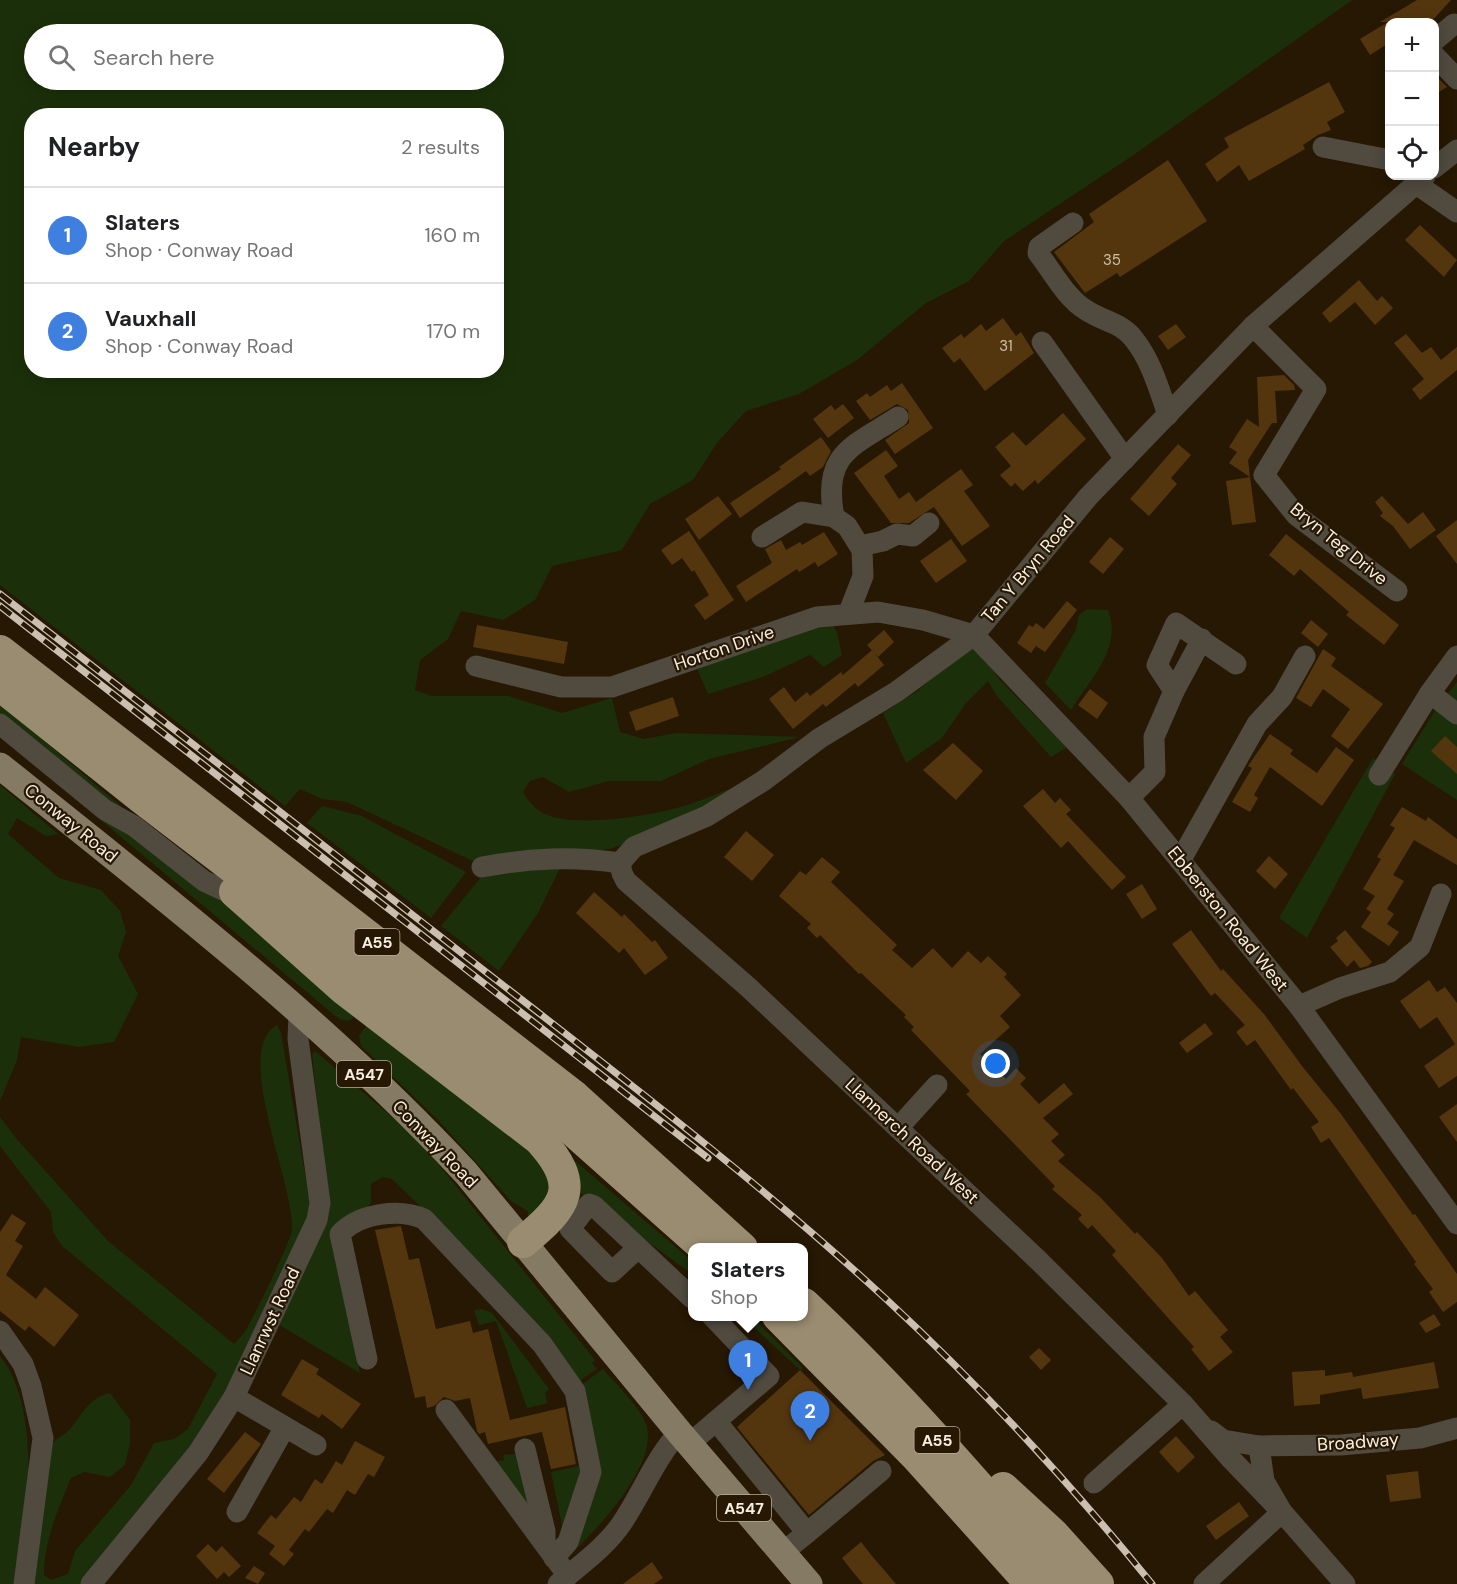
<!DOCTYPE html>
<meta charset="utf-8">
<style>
:root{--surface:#fff;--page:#f6f6f6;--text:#202124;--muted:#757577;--line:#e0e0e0;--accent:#3b6f68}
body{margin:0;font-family:"DM Sans",sans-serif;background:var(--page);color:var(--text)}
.controls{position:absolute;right:18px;top:18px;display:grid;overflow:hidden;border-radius:12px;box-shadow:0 3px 15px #0003}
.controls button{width:54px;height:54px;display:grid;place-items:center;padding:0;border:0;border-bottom:2px solid var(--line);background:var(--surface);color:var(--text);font:30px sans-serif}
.you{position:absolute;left:996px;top:1064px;width:21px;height:21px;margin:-15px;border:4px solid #fff;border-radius:50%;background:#1a73e8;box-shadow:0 0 0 9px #1a73e833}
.badge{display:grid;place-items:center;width:39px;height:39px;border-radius:50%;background:var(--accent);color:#fff;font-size:20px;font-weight:700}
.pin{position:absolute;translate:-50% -50px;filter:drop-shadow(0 2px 3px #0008)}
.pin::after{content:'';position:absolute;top:32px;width:21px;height:18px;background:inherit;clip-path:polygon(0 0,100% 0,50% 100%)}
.popup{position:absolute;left:688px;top:1243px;width:120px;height:78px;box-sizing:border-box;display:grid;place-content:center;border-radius:12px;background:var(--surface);filter:drop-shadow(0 2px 4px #0005);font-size:20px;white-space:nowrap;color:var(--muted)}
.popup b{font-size:22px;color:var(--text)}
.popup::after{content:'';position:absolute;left:50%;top:100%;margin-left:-12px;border:12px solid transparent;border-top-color:var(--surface)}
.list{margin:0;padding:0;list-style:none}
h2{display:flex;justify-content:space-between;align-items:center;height:78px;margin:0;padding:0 24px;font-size:26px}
h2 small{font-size:20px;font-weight:400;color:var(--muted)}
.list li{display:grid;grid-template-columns:39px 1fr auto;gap:18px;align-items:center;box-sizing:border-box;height:96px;padding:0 24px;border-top:2px solid var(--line)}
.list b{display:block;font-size:22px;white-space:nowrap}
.list p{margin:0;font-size:20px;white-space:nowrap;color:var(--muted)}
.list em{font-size:20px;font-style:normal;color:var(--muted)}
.icon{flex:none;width:33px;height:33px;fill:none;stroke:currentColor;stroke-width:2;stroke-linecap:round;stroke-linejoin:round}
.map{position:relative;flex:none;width:1457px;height:1584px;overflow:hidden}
.search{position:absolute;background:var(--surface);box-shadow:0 3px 15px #0003;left:24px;top:24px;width:480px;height:66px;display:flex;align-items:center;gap:15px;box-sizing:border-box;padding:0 21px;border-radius:33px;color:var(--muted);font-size:22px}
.panel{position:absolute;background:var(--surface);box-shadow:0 3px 15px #0003;left:24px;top:108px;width:480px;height:270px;border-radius:24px}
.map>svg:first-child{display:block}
.green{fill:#1b300a;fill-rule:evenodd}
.building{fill:#54360e}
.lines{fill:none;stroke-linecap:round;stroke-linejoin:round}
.minor{stroke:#504a3f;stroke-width:21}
.major{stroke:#857a63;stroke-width:27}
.highway{stroke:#9a8c71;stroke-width:32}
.rail-casing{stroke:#cabfb0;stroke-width:7}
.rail{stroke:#261802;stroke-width:4.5;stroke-dasharray:14;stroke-linecap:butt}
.labels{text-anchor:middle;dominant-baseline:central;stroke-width:4.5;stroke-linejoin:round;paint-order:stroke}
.number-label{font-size:15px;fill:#cebfac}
.shield{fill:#261802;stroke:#b8ad9d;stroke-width:1.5}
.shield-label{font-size:16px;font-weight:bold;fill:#f7ede0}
.street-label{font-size:18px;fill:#f7ede0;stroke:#261802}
</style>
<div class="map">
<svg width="1457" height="1584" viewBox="0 0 1457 1584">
<rect width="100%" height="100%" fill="#261802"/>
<g class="green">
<path d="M0,0H1352L1135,154L1004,241L969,281L926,303L857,360L799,394L746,411L717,443L693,480L650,504L622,550L552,566L535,600L503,620L461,611L448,639L420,660L415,690L432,696H508L562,713L612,698L620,732L644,739L676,733L800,737L709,759L661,781H609L569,792L543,777L530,781L523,792C528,801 536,810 545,814C574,828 647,816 677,808C706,800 735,786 763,775L644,837L609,849L477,863L347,802L322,799L300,789L285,806L0,585ZM34,34H494V80H34ZM32,116H496V370H32Z"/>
<path d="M1087,609L1108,610C1123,648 1090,679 1071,710L1045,683L1076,630L1079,615Z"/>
<polygon points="830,619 837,633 842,655 824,667 810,655 763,677 708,694 695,664"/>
<polygon points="976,649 986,658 999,679 1046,727 1069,746 1051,757 997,696 988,681 966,703 942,738 906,763 883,713 917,691 966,650"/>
<polygon points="1457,682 1457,800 1402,764 1436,709"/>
<polygon points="0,703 197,871 0,718"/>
<polygon points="0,736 138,833 358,1014 349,1021 339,1019"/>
<polygon points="1373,758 1395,774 1307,938 1279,918"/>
<polygon points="0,785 58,834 46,836 17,818 8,834 59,878 101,890 120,911 126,932 118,956 138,994 114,1042 79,1047 21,1037 17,1060 0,1101"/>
<polygon points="322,806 362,816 466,872 431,918 307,823"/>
<polygon points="560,868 538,913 499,971 441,926 486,871"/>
<polygon points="369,1022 537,1150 554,1183 535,1216 528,1216 528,1211 512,1202 438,1120 361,1046 359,1036"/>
<path d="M277,1025L281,1033L310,1204V1215L235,1379L202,1436L84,1584H30L49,1447C55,1439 65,1435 71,1428C84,1412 89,1398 110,1393L130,1420V1443L125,1465L110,1477L84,1472L71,1478C58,1509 44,1541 44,1575L51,1580L68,1574L75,1551L131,1485L154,1443L174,1439L188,1429L217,1374L62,1246L53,1232L51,1212L0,1146V1117L15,1137L108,1241L234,1344C238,1339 243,1335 246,1330C253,1318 291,1241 292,1230C296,1188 231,1049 277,1025Z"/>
<polygon points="315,1051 420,1141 595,1360 592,1363 597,1369 578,1382 475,1260 392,1179 383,1177 371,1184 371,1202 367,1209 332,1246 360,1373 276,1323 329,1208 312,1054"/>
<polygon points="574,1160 692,1261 692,1274 581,1193 580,1176"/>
<polygon points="482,1309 492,1313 549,1389 545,1393 547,1403 527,1408 496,1321 479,1325 474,1310"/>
<polygon points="743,1317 752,1317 803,1368 800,1370"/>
<path d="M0,1356C43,1410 26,1519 21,1584H0Z"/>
<path d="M603,1369C617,1386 638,1404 646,1424C659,1461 603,1523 578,1547L572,1544L592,1491L580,1386Z"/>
<polygon points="517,1454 539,1526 488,1463 504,1460 503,1455"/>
<polygon points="582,1465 563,1530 551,1472"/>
</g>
<g class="building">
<polygon points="1417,0 1451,0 1431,22 1389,22 1389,43 1370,55 1360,39 1388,22 1380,22"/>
<polygon points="1434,74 1447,87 1434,95"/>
<polygon points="1329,82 1345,112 1327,122 1331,130 1318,135 1303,145 1305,149 1249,181 1239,165 1217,182 1205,164 1229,147 1224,138"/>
<polygon points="1168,160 1207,221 1120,277 1117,273 1085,293 1054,252 1094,222 1089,214"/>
<polygon points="1420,225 1457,260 1444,277 1405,240"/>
<polygon points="1359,280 1377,301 1382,296 1393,308 1375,325 1355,302 1330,323 1322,313"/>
<polygon points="1003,318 1016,336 1021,332 1034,353 985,391 960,358 954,363 942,348 961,334 964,338 981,324 986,331"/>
<polygon points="1176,324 1186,337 1168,350 1158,336"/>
<polygon points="1406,334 1422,353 1431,347 1441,360 1457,347 1457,370 1420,400 1412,389 1424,379 1394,343"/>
<polygon points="1284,375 1294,385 1295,390 1275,391 1277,423 1272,423 1248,460 1250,477 1229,463 1237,452 1229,447 1247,419 1259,427 1257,377"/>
<polygon points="902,383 933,428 895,454 885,440 909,423 908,410 897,404 870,420 856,401 867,393 870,397 887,385 891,391"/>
<polygon points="843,404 854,418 828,438 813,419 831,405 835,410"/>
<polygon points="1063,413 1086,439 1038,484 1035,480 1023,491 1015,483 1011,487 1000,475 1011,466 995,447 1013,432 1026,446"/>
<polygon points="821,437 831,451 823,467 810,476 806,471 740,518 730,503 781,469 779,467"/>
<polygon points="1178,444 1191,455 1171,478 1177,484 1149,516 1130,499"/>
<polygon points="886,450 898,466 884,476 899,499 909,492 916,502 961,469 973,485 964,491 990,526 962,546 934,507 909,523 891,523 854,473"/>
<polygon points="1250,477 1256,522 1232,525 1226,481"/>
<polygon points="718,496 732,514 699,540 685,519"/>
<polygon points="1382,496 1408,524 1423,512 1436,530 1410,549 1393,526 1380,516 1383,513 1375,502"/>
<polygon points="1457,520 1457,564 1436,536"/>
<polygon points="689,531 734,600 705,620 694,605 709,595 694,570 692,572 682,558 672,565 661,550"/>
<polygon points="824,532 838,554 818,567 815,562 799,572 797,569 746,602 736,586 772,563 765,549 781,540 786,550 800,542 802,545"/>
<polygon points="1286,534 1399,625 1384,645 1346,615 1349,612 1300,569 1294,576 1269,555"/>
<polygon points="1110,537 1124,549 1103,574 1089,562"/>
<polygon points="951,539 967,561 936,583 920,561"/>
<polygon points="1067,601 1077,610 1045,652 1036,646 1031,653 1017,643 1029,625 1033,627 1036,623 1044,629"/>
<polygon points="1311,620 1328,634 1318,647 1301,633"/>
<polygon points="477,625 568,642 564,664 473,647"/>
<polygon points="884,630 894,642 878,657 867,645"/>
<polygon points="1323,649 1336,658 1331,666 1383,704 1348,749 1331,736 1350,709 1323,689 1311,707 1296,698"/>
<polygon points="872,650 884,665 858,687 855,683 826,707 823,704 793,729 769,699 784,687 795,702 807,692 810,696 841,672 843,675"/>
<polygon points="1090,689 1108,703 1097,719 1078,705"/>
<polygon points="673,697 679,716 636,731 629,712"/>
<polygon points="1270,734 1293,750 1290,754 1317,773 1336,747 1354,760 1322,806 1270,767 1254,795 1258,798 1250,812 1232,802 1252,768 1248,766"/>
<polygon points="1445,736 1457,747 1457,774 1431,751"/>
<polygon points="953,743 983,771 956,800 923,770"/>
<polygon points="1043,789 1055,803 1060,798 1071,810 1066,814 1126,877 1112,890 1068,841 1061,848 1023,806"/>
<polygon points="1402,807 1426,821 1428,817 1457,839 1457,865 1414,840 1393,875 1404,881 1387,909 1394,914 1387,924 1399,932 1389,946 1361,927 1371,912 1366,909 1375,896 1363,889 1381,859 1377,857 1395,828 1390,825"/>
<polygon points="746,831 774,855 752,881 724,857"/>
<polygon points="1269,856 1288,874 1275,889 1256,871"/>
<polygon points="822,857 840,872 831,882 897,945 892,950 912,968 933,948 952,968 968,951 981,963 988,956 1007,974 1004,977 1021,995 1000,1016 1010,1027 980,1054 1006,1079 1016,1068 1026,1078 1020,1084 1039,1104 1064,1083 1073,1094 1043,1118 1059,1134 1051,1141 1065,1155 1058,1161 1100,1197 1135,1234 1137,1232 1162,1258 1189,1296 1195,1291 1228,1330 1220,1337 1233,1352 1209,1371 1191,1349 1194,1347 1112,1255 1116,1251 1092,1225 1088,1229 1078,1219 1082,1215 1052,1189 1055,1186 966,1094 970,1091 911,1030 914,1027 904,1017 906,1015 861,973 859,974 820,935 817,938 807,928 811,924 779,896 800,871 806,875"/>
<polygon points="1142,884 1157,909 1142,919 1126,894"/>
<polygon points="594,892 622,917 624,914 652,942 655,940 668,958 645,975 624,948 619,953 576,913"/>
<polygon points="1191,930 1221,971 1223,969 1264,1014 1302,1066 1341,1114 1413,1215 1415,1214 1457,1274 1457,1302 1443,1312 1429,1292 1433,1289 1414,1264 1416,1262 1329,1138 1321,1143 1311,1127 1319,1122 1293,1088 1291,1090 1255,1040 1247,1046 1236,1032 1245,1025 1215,993 1211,996 1172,944"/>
<polygon points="1345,930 1372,962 1368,966 1360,968 1354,960 1347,967 1330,947 1338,941 1336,938"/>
<polygon points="1429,980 1437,992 1445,987 1457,1003 1457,1076 1439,1088 1424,1066 1455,1044 1437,1017 1420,1029 1400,1001"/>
<polygon points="1205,1023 1213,1034 1187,1053 1179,1043"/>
<polygon points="1457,1104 1457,1142 1439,1117"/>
<polygon points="12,1214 26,1223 15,1241 23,1246 6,1275 36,1299 45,1287 79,1315 54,1347 29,1326 25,1331 0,1311 0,1232"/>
<polygon points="401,1226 409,1260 419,1258 436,1329 470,1321 473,1333 488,1329 510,1420 565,1407 576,1464 551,1469 542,1432 488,1444 485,1432 479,1434 477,1431 470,1398 455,1401 444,1397 434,1406 427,1408 425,1396 415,1398 375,1230"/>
<polygon points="1434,1314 1441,1325 1426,1333 1419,1323"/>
<polygon points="1039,1348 1051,1360 1041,1370 1029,1357"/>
<polygon points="302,1359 319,1369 316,1374 361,1404 342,1429 322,1414 319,1418 281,1395"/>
<polygon points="1434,1362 1439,1388 1363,1399 1361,1388 1320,1395 1320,1404 1294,1406 1292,1372 1325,1370 1325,1376 1352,1372 1353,1377"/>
<polygon points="800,1370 885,1455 873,1461 809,1515 737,1427"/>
<polygon points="245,1432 261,1444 224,1493 207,1479"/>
<polygon points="1176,1436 1195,1457 1178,1473 1159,1452"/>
<polygon points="355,1441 385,1457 374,1477 368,1474 355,1495 347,1490 333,1513 327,1509 309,1532 305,1529 289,1550 294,1554 284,1566 269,1554 275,1546 257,1533 271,1515 276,1519 294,1497 301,1502 315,1479 322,1484 336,1461 342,1465"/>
<polygon points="1418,1471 1421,1498 1390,1502 1386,1475"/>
<polygon points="1239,1502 1249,1516 1216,1540 1206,1526"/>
<polygon points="861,1542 872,1556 896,1584 863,1584 853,1572 842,1558"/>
<polygon points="208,1544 216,1552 222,1546 241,1566 229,1577 224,1572 217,1579 196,1556"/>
<polygon points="652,1562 663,1578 654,1584 623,1584"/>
<polygon points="254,1566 265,1573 258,1584 245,1578"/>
</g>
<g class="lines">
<g class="minor">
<polyline points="1434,41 1454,24"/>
<polyline points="1434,55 1457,79"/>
<polyline points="1323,147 1390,160"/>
<polyline points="1434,168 1457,150"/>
<polyline points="1415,183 1457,212"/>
<path d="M1073,223L1039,247L1038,253C1052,271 1066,298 1086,310C1102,321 1120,322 1133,338C1151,360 1159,389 1168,415"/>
<polyline points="1253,326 1316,389 1264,475 1296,515 1397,591"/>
<polyline points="1042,342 1125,459"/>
<path d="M834,517C822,453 852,447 898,417"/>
<polyline points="762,537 802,512 834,517 847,526 862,550 863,576 849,612"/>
<polyline points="860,546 883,541 897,534 913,536 929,523"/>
<polyline points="1202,639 1174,691 1157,665 1176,623 1236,664"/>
<polyline points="476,666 561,687 612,687 817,617 878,612 923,620 974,635 1129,798 1299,1006 1457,1224"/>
<polyline points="1430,693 1457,714"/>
<polyline points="0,724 105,810 134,826 204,881 242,899"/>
<polyline points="1379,775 1430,693 1457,656"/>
<polyline points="1129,798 1155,772 1154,737 1174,691"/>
<polyline points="1180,861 1257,724 1282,697 1305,656"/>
<polyline points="620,863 622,873 626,881 748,987 1038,1260 1183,1404 1231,1459 1282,1512 1204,1584"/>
<path d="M482,867C530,858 572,856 620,863L634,847L707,816L763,781L820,738L896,692L974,635L1088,497L1253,326L1425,176"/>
<polyline points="1299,1006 1340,988 1390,972 1420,947 1441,894"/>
<polyline points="898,1128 937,1085"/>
<polyline points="638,1248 612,1272 570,1229 589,1204 594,1206 692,1298"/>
<polyline points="0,1331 23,1364 31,1386 43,1438 24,1584"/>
<path d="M367,1359L340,1234C359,1213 400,1208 424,1219L542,1344L575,1391L591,1472L568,1542L554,1558"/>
<polyline points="234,1397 316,1445"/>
<polyline points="446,1410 568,1576"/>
<polyline points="716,1421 807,1533 782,1553"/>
<polyline points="1211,1431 1223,1440 1259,1446 1341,1445 1420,1438 1457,1428"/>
<polyline points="689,1444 769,1376 712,1316"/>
<polyline points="1259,1446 1264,1481 1282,1512 1345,1584"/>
<polyline points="525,1449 545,1531 545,1542"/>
<polyline points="1094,1483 1183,1404"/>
<polyline points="237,1512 285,1427"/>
<polyline points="807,1533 881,1471"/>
<polyline points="91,1584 198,1453 234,1397 317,1220 320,1203 298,1039 299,1015"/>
<path d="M558,1584C580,1565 606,1547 622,1523C642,1493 655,1459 679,1432"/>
</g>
<path class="major" d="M0,766C160,894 327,1023 466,1173L679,1432L809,1584"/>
<g class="highway">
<polyline points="0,651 575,1097 742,1248"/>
<polyline points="0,685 143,799 551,1111 705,1248"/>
<path d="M235,892L344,989L539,1139C582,1186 567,1206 523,1242"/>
<path d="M804,1304C897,1391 980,1487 1063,1584"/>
<polyline points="778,1316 917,1457 1031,1584"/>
<polyline points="1003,1488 1053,1534 1098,1584"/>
</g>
<defs>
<g id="rail">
<path d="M0,594C159,718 318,841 477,965C616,1073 757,1180 886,1299C981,1387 1071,1484 1152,1584"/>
<polyline points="0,606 708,1158"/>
</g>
</defs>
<use href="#rail" class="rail-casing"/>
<use href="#rail" class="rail"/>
</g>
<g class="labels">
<g class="number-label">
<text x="1112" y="260">35</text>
<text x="1006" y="346">31</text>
</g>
<g class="shield">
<rect x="354.5" y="929" width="45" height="26" rx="4.5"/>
<rect x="337" y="1061" width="54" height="26" rx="4.5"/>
<rect x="914.5" y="1427" width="45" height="26" rx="4.5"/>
<rect x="717" y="1495" width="54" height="26" rx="4.5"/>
</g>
<g class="shield-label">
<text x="377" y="942">A55</text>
<text x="364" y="1074">A547</text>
<text x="937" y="1440">A55</text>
<text x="744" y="1508">A547</text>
</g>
<g class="street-label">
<text transform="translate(1339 544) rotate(39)">Bryn Teg Drive</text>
<text transform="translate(1028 569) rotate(-50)">Tan Y Bryn Road</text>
<text transform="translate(724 648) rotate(-19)">Horton Drive</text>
<text transform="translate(71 823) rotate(39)">Conway Road</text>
<text transform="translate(1228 919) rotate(51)">Ebberston Road West</text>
<text transform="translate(912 1141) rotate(43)">Llannerch Road West</text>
<text transform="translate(435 1144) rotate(46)">Conway Road</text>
<text transform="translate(270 1321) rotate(-65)">Llanrwst Road</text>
<text transform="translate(1358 1442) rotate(-4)">Broadway</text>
</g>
</g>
</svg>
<div class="controls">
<button>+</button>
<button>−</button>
<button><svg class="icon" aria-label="locate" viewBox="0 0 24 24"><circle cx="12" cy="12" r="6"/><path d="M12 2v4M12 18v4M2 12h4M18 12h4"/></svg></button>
</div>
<div class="you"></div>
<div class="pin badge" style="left:748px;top:1390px;background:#3f7fe0">1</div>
<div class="popup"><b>Slaters</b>Shop</div>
<div class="pin badge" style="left:810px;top:1441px;background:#3f7fe0">2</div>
<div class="search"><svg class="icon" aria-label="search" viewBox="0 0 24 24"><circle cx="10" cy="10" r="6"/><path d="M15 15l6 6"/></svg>Search here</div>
<section class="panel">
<h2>Nearby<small>2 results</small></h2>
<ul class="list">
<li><span class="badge" style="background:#3f7fe0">1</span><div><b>Slaters</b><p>Shop · Conway Road</p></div><em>160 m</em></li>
<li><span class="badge" style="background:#3f7fe0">2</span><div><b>Vauxhall</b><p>Shop · Conway Road</p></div><em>170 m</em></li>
</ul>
</section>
</div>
